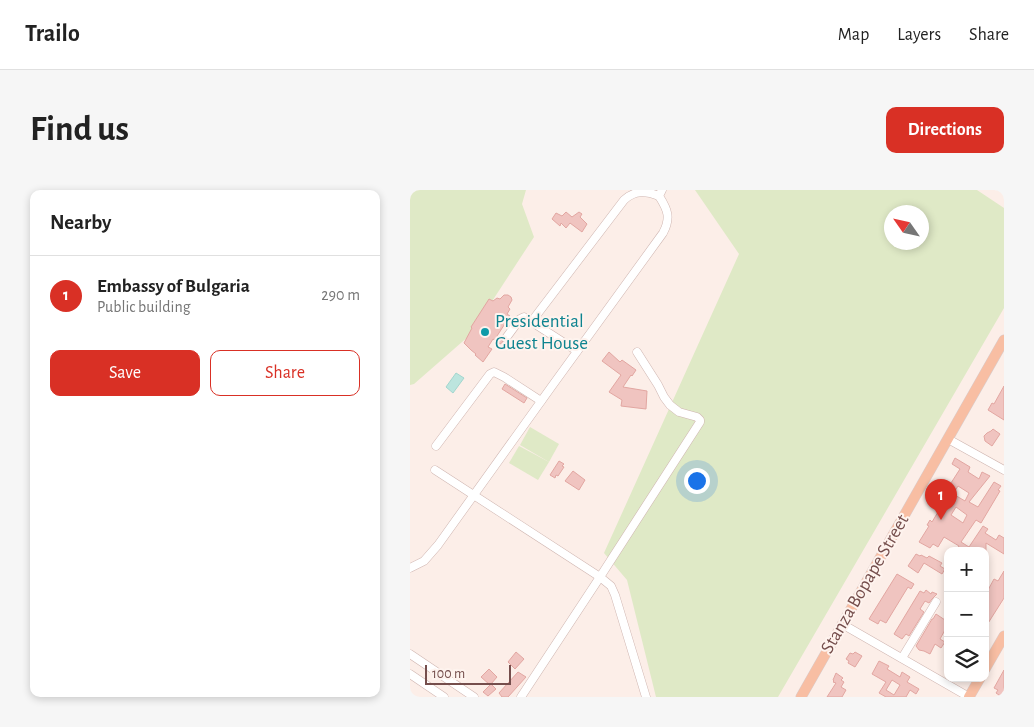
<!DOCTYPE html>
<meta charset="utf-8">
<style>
:root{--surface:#fff;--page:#f6f6f6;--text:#222;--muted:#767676;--line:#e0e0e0;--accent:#d93025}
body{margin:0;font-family:"Alegreya Sans",sans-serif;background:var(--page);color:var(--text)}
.controls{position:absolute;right:15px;bottom:15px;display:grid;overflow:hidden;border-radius:10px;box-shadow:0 2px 8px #0003}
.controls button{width:45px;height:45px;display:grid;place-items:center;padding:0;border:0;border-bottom:1px solid var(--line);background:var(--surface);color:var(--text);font:25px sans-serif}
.compass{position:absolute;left:474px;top:15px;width:45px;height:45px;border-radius:50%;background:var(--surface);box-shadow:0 2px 8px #0003;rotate:304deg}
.scale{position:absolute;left:15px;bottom:12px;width:86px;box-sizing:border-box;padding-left:5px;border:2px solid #754e4c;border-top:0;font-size:14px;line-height:18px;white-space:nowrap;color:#754e4c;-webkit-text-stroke:4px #fef3ee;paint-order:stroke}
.you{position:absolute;left:286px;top:290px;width:18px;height:18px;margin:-12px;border:4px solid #fff;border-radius:50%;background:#1a73e8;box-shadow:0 0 0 8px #1a73e833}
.badge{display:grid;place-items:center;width:32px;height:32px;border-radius:50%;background:var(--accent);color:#fff;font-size:16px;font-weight:700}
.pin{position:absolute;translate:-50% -41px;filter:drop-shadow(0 1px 2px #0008)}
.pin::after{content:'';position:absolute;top:26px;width:18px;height:15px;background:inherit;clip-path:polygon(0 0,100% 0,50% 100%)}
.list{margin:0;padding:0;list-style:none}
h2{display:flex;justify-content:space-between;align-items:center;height:65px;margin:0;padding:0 20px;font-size:21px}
h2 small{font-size:16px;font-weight:400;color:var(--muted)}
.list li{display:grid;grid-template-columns:32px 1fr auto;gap:15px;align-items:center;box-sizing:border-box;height:80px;padding:0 20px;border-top:1px solid var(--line)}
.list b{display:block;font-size:19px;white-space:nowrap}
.list p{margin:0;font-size:16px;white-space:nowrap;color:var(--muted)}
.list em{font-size:16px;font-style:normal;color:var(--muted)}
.actions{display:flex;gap:10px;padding:15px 20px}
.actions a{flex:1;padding:11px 0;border:1px solid var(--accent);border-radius:10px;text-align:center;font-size:18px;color:var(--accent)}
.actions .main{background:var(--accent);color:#fff}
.icon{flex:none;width:28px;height:28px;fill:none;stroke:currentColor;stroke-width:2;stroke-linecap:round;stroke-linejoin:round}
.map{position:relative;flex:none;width:594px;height:507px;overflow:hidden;border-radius:10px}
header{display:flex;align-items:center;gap:30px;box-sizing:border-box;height:70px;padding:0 25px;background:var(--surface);border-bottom:1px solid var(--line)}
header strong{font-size:24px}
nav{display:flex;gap:28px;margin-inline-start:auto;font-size:18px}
.intro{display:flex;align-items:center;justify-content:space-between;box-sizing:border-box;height:120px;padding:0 30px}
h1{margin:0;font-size:35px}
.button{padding:12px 22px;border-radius:10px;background:var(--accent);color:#fff;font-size:18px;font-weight:700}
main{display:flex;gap:30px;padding:0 30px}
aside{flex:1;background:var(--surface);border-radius:10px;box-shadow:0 2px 8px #0003}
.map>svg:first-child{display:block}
.green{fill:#dfe9c6;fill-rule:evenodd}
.water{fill:#bce5de;stroke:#a3d6ce}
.building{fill:#f0c4c0;stroke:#e2a6a1;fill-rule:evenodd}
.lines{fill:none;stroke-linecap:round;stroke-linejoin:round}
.minor-casing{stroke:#cfb5b0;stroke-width:9}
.major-casing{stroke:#d8cdcd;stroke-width:11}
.minor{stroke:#fff;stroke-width:8}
.major{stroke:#f8bea3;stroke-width:10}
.culture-dot{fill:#0f9aa8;stroke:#fef3ee;stroke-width:2}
.labels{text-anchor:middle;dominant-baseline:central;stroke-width:4;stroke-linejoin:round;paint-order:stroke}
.culture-label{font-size:19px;fill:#0d838f;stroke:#fef3ee;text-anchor:start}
.street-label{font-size:19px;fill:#754e4c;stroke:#fef3ee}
</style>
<header>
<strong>Trailo</strong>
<nav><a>Map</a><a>Layers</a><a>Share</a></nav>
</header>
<div class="intro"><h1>Find us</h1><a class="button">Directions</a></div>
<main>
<aside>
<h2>Nearby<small></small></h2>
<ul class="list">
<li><span class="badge">1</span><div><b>Embassy of Bulgaria</b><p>Public building</p></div><em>290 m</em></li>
</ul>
<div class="actions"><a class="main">Save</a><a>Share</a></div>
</aside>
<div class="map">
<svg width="594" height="507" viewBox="0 0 594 507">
<rect width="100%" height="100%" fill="#fceee8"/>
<g class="green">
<polygon points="0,0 116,0 112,14 124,47 60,145 4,194 0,195"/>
<path d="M285,0H567L594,18V118L368,507H246L217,390L194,363L329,64ZM482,22H512V52H482Z"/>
<polygon points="120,237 149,254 139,272 110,255"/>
<polygon points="109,256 139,272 128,290 99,273"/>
</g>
<polygon class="water" points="46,183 54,188 43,203 36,197"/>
<g class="building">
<polygon points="156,22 162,27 169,22 172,24 170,27 177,34 172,42 160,33 156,38 151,33 150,36 142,29 146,23 152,26"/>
<polygon points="94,105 98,105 101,107 102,110 98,117 100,119 97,124 100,126 87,146 91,149 93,152 90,154 83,149 78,157 82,159 73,172 65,165 66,164 61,160 54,153 62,138 61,137 79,109 83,111 87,108 90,109"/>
<polygon points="199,162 210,172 212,170 226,180 222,186 221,185 213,197 237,201 236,219 211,216 212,210 199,202 211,185 192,171"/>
<polygon points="95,194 117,208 114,213 92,199"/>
<polygon points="594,196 594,230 578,220 582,213 584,214"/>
<polygon points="583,239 590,244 582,256 575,251 574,246 577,243 581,241"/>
<path d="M545,268L560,277L558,282L569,289L572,282L580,286L559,312L568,317L584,292L591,296L588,300L590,301L571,333L566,330L551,352L559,357L573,336L578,339L575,343L586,350L589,345L594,348V364L576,353V361H546L549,356L534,347L528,357L523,354L520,358L509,352L519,336L517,335L520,330L522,332L528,322L526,321L532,311L529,310L540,293H541L550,279L542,274ZM548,296L559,303L555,311L543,304ZM546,317L557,325L553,333L541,325Z"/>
<polygon points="149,271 154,274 152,276 154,277 148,286 146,285 145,288 140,285"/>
<polygon points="163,281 175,290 169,300 155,291"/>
<polygon points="506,364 510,366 511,365 517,368 519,366 532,373 530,376 535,379 532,384 514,373 508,383 498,376"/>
<polygon points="594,381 594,408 575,438 575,398 578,400 584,389 588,391"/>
<polygon points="487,384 504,394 501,399 498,397 476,433 470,430 468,434 459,429"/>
<polygon points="516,400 521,404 522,402 527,404 522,409 519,413 515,411 510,419 514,422 499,446 496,444 492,449 484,444 510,401 514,403"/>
<polygon points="526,424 535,430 538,425 538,442 535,440 530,449 535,452 531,458 525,454 520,464 514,461 509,460 506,456 522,429 523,429"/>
<polygon points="106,462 114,469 105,479 98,472"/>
<polygon points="445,462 452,466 445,477 438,473 439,471 436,469 440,463 443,464"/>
<path d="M469,471L479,476L477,479L490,487L492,482L500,487L497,492L509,499L506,504L500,500L496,507H476L469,503L476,492L462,484ZM482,490L490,495L484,505L476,500Z"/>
<polygon points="79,479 87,487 81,494 86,499 78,506 73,502 80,495 71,487"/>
<polygon points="594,480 594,507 592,507 586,503 588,500 584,498"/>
<polygon points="108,482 116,487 98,507 92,507 89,503"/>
<polygon points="426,483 433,488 431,490 434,492 431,497 436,500 432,507 417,507 426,493 423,492 424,491 423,490"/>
</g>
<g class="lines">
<defs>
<g id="minor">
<path d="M122,131L214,10C225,0 236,1 249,6"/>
<polyline points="96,148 110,129 114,127 167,161"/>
<polyline points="538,249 594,280"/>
<polyline points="26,256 80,184 84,182 94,187 131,211"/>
<polyline points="25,280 190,387 201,396 205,405 236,507"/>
<path d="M0,378L14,371L28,355L142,196L253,43C261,28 258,20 249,6L252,0"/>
<polyline points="432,434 559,507"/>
<polyline points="0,464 64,507"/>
<polyline points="492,468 526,412"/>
<polyline points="0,484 34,507"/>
<polyline points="111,507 190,387 290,232 290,230 287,227 269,222 260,215 254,207 248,195 227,162"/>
</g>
<g id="major">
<polyline points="575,479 594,446"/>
<polyline points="391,507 594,150"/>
<polyline points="559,507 570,488"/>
</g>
</defs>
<use href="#minor" class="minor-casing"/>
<use href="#major" class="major-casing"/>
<use href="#minor" class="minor"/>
<use href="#major" class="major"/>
</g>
<circle class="culture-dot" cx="75" cy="142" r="5"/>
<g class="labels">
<g class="culture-label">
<text x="85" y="131">Presidential<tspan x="85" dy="22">Guest House</tspan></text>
</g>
<g class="street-label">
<text transform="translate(455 394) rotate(-60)">Stanza Bopape Street</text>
</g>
</g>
</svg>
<div class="controls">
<button>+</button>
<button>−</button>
<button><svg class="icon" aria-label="layers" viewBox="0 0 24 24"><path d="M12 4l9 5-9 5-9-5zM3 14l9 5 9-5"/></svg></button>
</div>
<svg class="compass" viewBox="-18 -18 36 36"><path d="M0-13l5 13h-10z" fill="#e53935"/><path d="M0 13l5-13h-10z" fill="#767676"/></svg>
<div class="scale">100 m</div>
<div class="you"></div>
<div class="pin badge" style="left:531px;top:330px">1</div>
</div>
</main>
